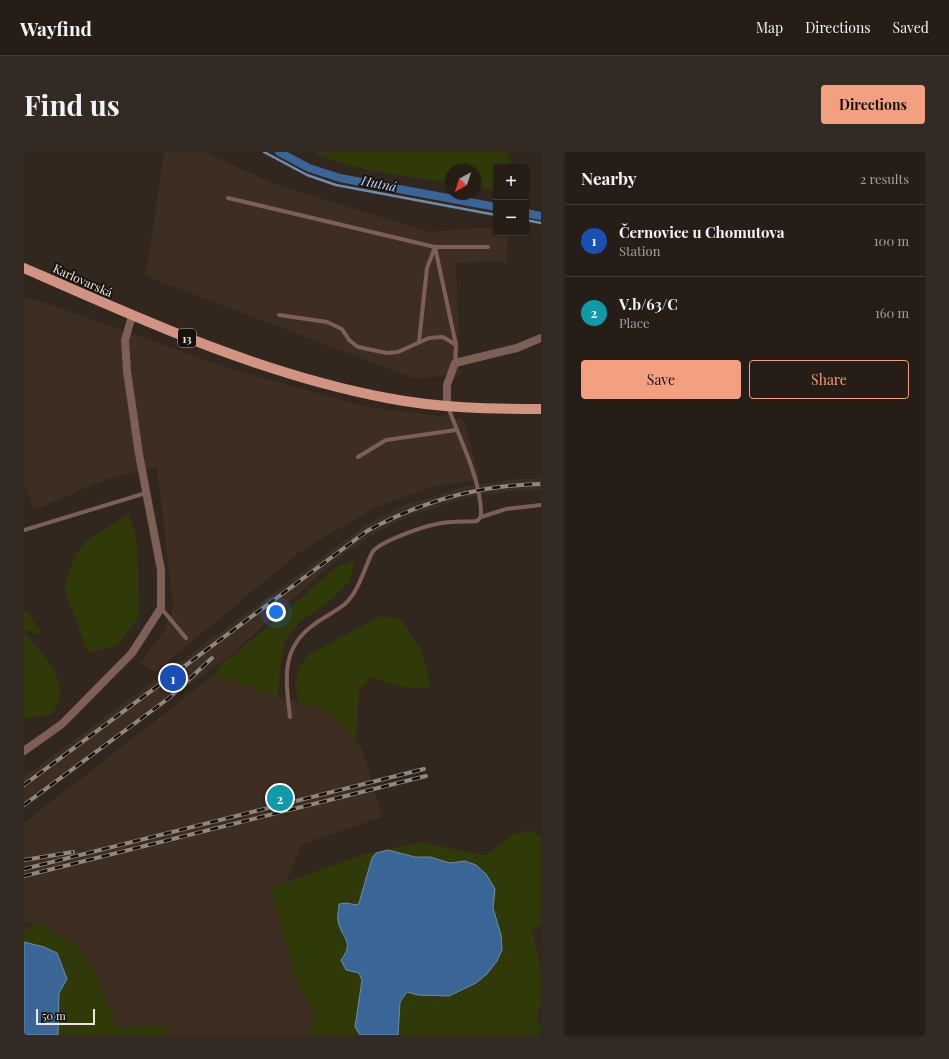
<!DOCTYPE html>
<meta charset="utf-8">
<style>
:root{--surface:#261d16;--page:#322a23;--text:#f1f3f6;--muted:#a4a2a1;--line:#423b35;--accent:#f2a07f}
body{margin:0;font-family:"Playfair Display",serif;background:var(--page);color:var(--text)}
.controls{position:absolute;right:12px;top:12px;display:grid;overflow:hidden;border-radius:4px;box-shadow:0 1px 3px #0004}
.controls button{width:36px;height:36px;display:grid;place-items:center;padding:0;border:0;border-bottom:1px solid var(--line);background:var(--surface);color:var(--text);font:20px sans-serif}
.compass{position:absolute;left:421px;top:12px;width:36px;height:36px;border-radius:50%;background:var(--surface);box-shadow:0 1px 3px #0004;rotate:219deg}
.scale{position:absolute;left:12px;bottom:10px;width:59px;box-sizing:border-box;padding-left:4px;border:2px solid #eee6e0;border-top:0;font-size:11px;line-height:14px;white-space:nowrap;color:#eee6e0;-webkit-text-stroke:3px #16110d;paint-order:stroke}
.you{position:absolute;left:252px;top:460px;width:14px;height:14px;margin:-10px;border:3px solid #fff;border-radius:50%;background:#1a73e8;box-shadow:0 0 0 6px #1a73e833}
.badge{display:grid;place-items:center;width:26px;height:26px;border-radius:50%;background:var(--accent);color:#fff;font-size:13px;font-weight:700}
.pin{position:absolute;translate:-50% -50%;border:2px solid #fff;box-shadow:0 1px 4px #0006}
.list{margin:0;padding:0;list-style:none}
h2{display:flex;justify-content:space-between;align-items:center;height:52px;margin:0;padding:0 16px;font-size:17px}
h2 small{font-size:13px;font-weight:400;color:var(--muted)}
.list li{display:grid;grid-template-columns:26px 1fr auto;gap:12px;align-items:center;box-sizing:border-box;height:72px;padding:0 16px;border-top:1px solid var(--line)}
.list b{display:block;font-size:15px;white-space:nowrap}
.list p{margin:0;font-size:13px;white-space:nowrap;color:var(--muted)}
.list em{font-size:13px;font-style:normal;color:var(--muted)}
.actions{display:flex;gap:8px;padding:12px 16px}
.actions a{flex:1;padding:9px 0;border:1px solid var(--accent);border-radius:4px;text-align:center;font-size:14px;color:var(--accent)}
.actions .main{background:var(--accent);color:#111}
.map{position:relative;flex:none;width:517px;height:883px;overflow:hidden;border-radius:4px}
header{display:flex;align-items:center;gap:24px;box-sizing:border-box;height:56px;padding:0 20px;background:var(--surface);border-bottom:1px solid var(--line)}
header strong{font-size:19px}
nav{display:flex;gap:22px;margin-inline-start:auto;font-size:14px}
.intro{display:flex;align-items:center;justify-content:space-between;box-sizing:border-box;height:96px;padding:0 24px}
h1{margin:0;font-size:28px}
.button{padding:10px 18px;border-radius:4px;background:var(--accent);color:#111;font-size:14px;font-weight:700}
main{display:flex;gap:24px;padding:0 24px}
aside{flex:1;background:var(--surface);border-radius:4px;box-shadow:0 1px 3px #0004}
.map>svg:first-child{display:block}
.built{fill:#3e2e21}
.green{fill:#303a09}
.water{fill:#396697;stroke:#6f8cad}
.lines{fill:none;stroke-linecap:round;stroke-linejoin:round}
.stream{stroke:#6f8cad;stroke-width:2.5}
.canal{stroke:#396697;stroke-width:8}
.service{stroke:#7d5f57;stroke-width:4}
.minor{stroke:#7d5f57;stroke-width:8}
.primary{stroke:#d19483;stroke-width:10}
.rail-casing{stroke:#90877f;stroke-width:4}
.rail{stroke:#16110d;stroke-width:2.5;stroke-dasharray:8;stroke-linecap:butt}
.labels{text-anchor:middle;dominant-baseline:central;stroke-width:3.5;stroke-linejoin:round;paint-order:stroke}
.shield{fill:#16110d;stroke:#ada6a1;stroke-width:1}
.shield-label{font-size:11px;font-weight:bold;fill:#eee6e0}
.street-label{font-size:12px;fill:#eee6e0;stroke:#16110d}
.water-label{font-size:13px;font-style:italic;fill:#c1daf8;stroke:#16110d}
</style>
<header>
<strong>Wayfind</strong>
<nav><a>Map</a><a>Directions</a><a>Saved</a></nav>
</header>
<div class="intro"><h1>Find us</h1><a class="button">Directions</a></div>
<main>
<div class="map">
<svg width="517" height="883" viewBox="0 0 517 883">
<rect width="100%" height="100%" fill="#32271e"/>
<g class="built">
<polygon points="140,0 181,0 250,32 405,80 472,75 472,81 484,81 483,110 432,111 436,223 389,226 122,124"/>
<polygon points="0,146 13,148 207,217 343,255 439,267 456,327 408,335 350,356 277,399 131,520 116,511 140,479 149,455 133,315 83,327 10,358 0,331"/>
<polygon points="517,326 517,338 487,339 445,345 385,364 346,384 310,410 215,496 0,656 0,625 340,374 381,353 443,334 486,328"/>
<polygon points="189,524 304,559 338,596 358,665 278,692 262,730 246,736 269,818 291,865 286,883 147,883 141,873 93,875 72,821 12,770 0,770 0,671"/>
</g>
<g class="green">
<path d="M289,0H483L488,15H472V39L451,35V18H427V31C385,24 327,19 289,0Z"/>
<polygon points="105,362 113,389 115,464 94,493 64,501 40,436 52,402 62,389"/>
<polygon points="330,407 326,429 306,449 275,470 261,489 256,515 254,544 189,524 198,511 253,468 310,417"/>
<polygon points="0,460 3,460 19,483 0,478"/>
<polygon points="357,464 377,467 398,499 407,535 383,536 347,525 335,539 332,590 304,559 275,550 271,533 275,515 284,503"/>
<polygon points="0,480 30,516 37,542 29,562 0,566"/>
<path d="M506,678L517,685V773L508,777L517,818V850L513,869L517,875V883H374L376,850L384,840C395,843 411,846 423,844C441,841 477,816 478,796C479,785 473,775 470,764C469,755 470,746 471,736L441,709L426,711L406,705H391L364,698L348,706L335,751L333,753L322,751L315,752L314,764L324,793L323,800L329,818L335,821L338,828L331,875L336,883H286L291,865L269,818L246,736L341,702L399,690L441,700L463,703L490,682Z"/>
<polygon points="12,770 51,792 72,821 93,875 141,873 147,883 34,883 35,841 43,827 33,801 20,795 0,790 0,779"/>
</g>
<g class="water">
<path d="M364,698L391,705H406L426,711L441,709L452,713L462,722L471,737L469,756L477,783L478,798L473,809L463,822L452,831L425,844L394,843L383,840L376,850L374,883H336L331,875L338,828L335,821L322,818L317,808C331,790 318,787 314,769C313,764 315,758 315,752L322,751L333,753L335,751L348,706L352,701Z"/>
<polygon points="0,790 20,795 33,801 43,827 35,841 34,883 0,883"/>
</g>
<g class="lines">
<g class="stream">
<polyline points="240,0 283,23 312,33 472,63"/>
<polyline points="502,68 517,71"/>
</g>
<g class="canal">
<polyline points="255,0 285,16 316,26 472,55"/>
<polyline points="502,61 517,64"/>
</g>
<g class="service">
<polyline points="204,46 411,95 403,116 395,190"/>
<polyline points="255,163 303,170 318,177 325,188 334,195 363,201 374,200 405,186 419,185 432,193 431,211"/>
<polyline points="432,193 411,95 464,95"/>
<polyline points="334,305 362,288 432,278"/>
<polyline points="457,365 482,357 517,353"/>
<polyline points="0,378 122,341"/>
<polyline points="137,456 162,486"/>
<path d="M266,565C262,529 256,498 288,474C298,466 311,460 321,452C335,439 340,417 348,401C353,390 401,374 413,372C426,369 440,370 453,369L457,365C458,329 436,288 424,255"/>
</g>
<g class="minor">
<polyline points="423,254 423,233 431,211 493,196 517,186"/>
<polyline points="0,599 38,572 108,501 137,456 137,418 115,302 103,219 101,188 108,164"/>
</g>
<path class="primary" d="M0,116C118,168 236,222 363,246C414,256 466,257 517,257"/>
<defs>
<g id="rail">
<path d="M0,633L343,379C398,349 455,333 517,332"/>
<polyline points="0,653 145,546 188,506"/>
<polyline points="0,708 49,700"/>
<polyline points="0,717 400,617"/>
<polyline points="0,724 402,624"/>
</g>
</defs>
<use href="#rail" class="rail-casing"/>
<use href="#rail" class="rail"/>
</g>
<g class="labels">
<rect class="shield" x="154" y="177" width="18" height="18" rx="3"/>
<g class="shield-label">
<text x="163" y="186">13</text>
</g>
<g class="street-label">
<text transform="translate(59 128) rotate(24)">Karlovarská</text>
</g>
<g class="water-label">
<text transform="translate(355 31) rotate(11)">Hutná</text>
</g>
</g>
</svg>
<div class="controls">
<button>+</button>
<button>−</button>
</div>
<svg class="compass" viewBox="-18 -18 36 36"><path d="M0-13l5 13h-10z" fill="#e53935"/><path d="M0 13l5-13h-10z" fill="#a4a2a1"/></svg>
<div class="scale">50 m</div>
<div class="you"></div>
<div class="pin badge" style="left:149px;top:526px;background:#1a4fb4">1</div>
<div class="pin badge" style="left:256px;top:646px;background:#0f9aa8">2</div>
</div>
<aside>
<h2>Nearby<small>2 results</small></h2>
<ul class="list">
<li><span class="badge" style="background:#1a4fb4">1</span><div><b>Černovice u Chomutova</b><p>Station</p></div><em>100 m</em></li>
<li><span class="badge" style="background:#0f9aa8">2</span><div><b>V.b/63/C</b><p>Place</p></div><em>160 m</em></li>
</ul>
<div class="actions"><a class="main">Save</a><a>Share</a></div>
</aside>
</main>
